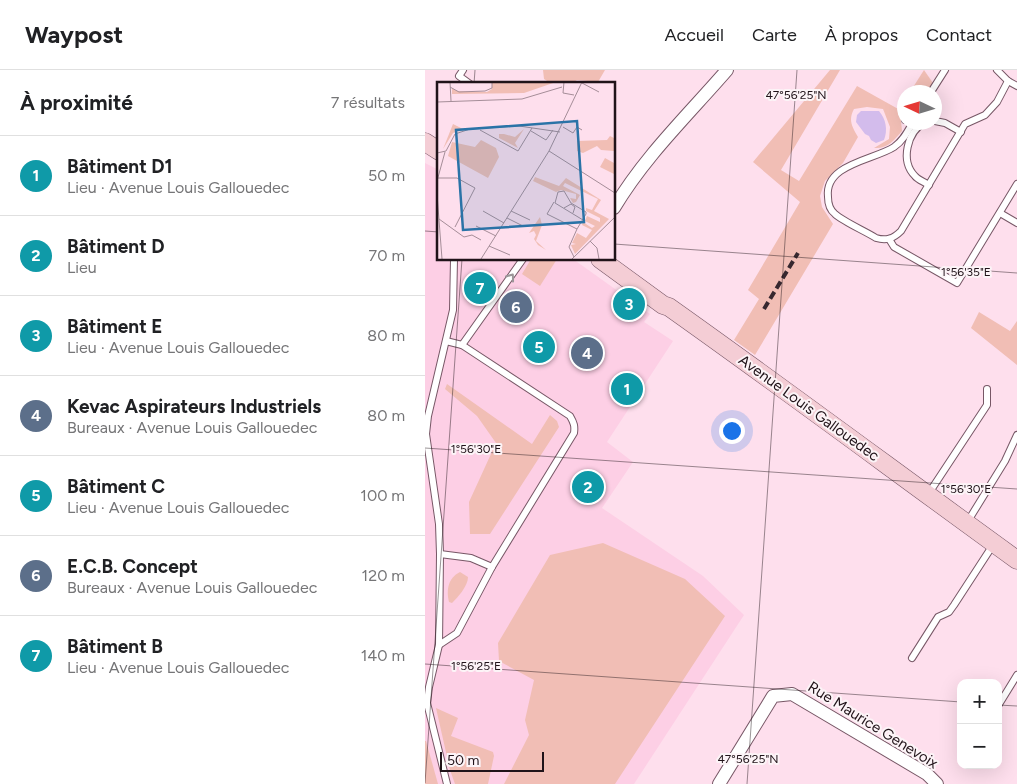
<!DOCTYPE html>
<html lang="fr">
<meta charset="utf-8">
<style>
:root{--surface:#fff;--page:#f2f2f2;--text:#202124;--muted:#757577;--line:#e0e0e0;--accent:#2a73a7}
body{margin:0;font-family:Figtree,sans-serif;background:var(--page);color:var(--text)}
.controls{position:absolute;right:15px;bottom:15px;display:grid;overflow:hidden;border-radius:10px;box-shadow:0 5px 20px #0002}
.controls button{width:45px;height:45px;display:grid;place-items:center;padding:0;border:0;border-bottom:1px solid var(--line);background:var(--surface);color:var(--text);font:25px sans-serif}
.compass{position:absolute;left:472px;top:15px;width:45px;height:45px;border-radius:50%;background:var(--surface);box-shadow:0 5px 20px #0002;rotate:274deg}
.scale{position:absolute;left:15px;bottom:12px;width:104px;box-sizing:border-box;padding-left:5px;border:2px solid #201319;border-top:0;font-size:14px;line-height:18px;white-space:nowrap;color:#201319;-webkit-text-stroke:4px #fcf4f7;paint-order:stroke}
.you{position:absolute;left:306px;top:360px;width:18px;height:18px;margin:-12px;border:4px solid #fff;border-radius:50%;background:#1a73e8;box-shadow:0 0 0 8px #1a73e833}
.badge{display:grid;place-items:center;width:32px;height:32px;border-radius:50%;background:var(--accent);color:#fff;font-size:16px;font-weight:700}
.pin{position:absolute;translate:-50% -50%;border:2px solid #fff;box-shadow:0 1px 5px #0006}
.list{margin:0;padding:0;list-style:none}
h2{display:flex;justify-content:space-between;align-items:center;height:65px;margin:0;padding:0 20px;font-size:21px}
h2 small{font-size:16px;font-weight:400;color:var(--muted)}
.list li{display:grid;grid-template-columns:32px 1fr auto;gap:15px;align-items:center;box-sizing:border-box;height:80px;padding:0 20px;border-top:1px solid var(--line)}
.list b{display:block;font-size:19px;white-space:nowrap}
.list p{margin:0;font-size:16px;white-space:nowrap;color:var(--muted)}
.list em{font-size:16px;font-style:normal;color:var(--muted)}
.map{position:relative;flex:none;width:592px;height:714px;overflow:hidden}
header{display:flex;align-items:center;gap:30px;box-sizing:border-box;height:70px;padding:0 25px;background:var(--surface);border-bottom:1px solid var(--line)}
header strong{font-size:24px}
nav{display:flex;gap:28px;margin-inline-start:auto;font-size:18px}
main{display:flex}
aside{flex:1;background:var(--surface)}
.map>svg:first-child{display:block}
.built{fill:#fdcfe5}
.green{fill:#f1beb5}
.water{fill:#d3bcec}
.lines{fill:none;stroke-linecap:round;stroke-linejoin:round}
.lane-casing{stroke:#775766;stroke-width:8}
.street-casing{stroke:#775766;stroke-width:14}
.secondary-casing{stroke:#775766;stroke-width:19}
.lane{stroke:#fff;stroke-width:6}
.street{stroke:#fff;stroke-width:12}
.secondary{stroke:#f4cdd5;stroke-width:18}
.rail{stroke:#37282f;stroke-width:4;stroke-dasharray:8 4;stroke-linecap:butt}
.oneway{stroke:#9b9598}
.ticks{fill:none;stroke:#201319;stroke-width:1;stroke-opacity:0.45}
.labels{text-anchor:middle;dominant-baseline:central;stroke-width:4;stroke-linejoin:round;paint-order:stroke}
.street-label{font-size:15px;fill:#201319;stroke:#fcf4f7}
.inset-road{fill:none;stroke:#a58d98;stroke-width:1}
.view{fill:#2a73a7;fill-opacity:0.15;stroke:#2a73a7;stroke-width:2.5}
.inset-edge{fill:none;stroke:#201319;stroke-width:2.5}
.ticks-label{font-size:12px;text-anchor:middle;fill:#201319;stroke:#fcf4f7;stroke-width:4;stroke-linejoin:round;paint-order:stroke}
</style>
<header>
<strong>Waypost</strong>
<nav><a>Accueil</a><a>Carte</a><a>À propos</a><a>Contact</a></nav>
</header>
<main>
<aside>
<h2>À proximité<small>7 résultats</small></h2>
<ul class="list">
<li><span class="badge" style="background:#0f9aa8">1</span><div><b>Bâtiment D1</b><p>Lieu · Avenue Louis Gallouedec</p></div><em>50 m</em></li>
<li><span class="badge" style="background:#0f9aa8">2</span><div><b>Bâtiment D</b><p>Lieu</p></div><em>70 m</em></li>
<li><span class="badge" style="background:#0f9aa8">3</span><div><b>Bâtiment E</b><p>Lieu · Avenue Louis Gallouedec</p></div><em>80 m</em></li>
<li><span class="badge" style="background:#5c6f8a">4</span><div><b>Kevac Aspirateurs Industriels</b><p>Bureaux · Avenue Louis Gallouedec</p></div><em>80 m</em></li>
<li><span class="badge" style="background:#0f9aa8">5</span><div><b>Bâtiment C</b><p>Lieu · Avenue Louis Gallouedec</p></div><em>100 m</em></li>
<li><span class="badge" style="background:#5c6f8a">6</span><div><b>E.C.B. Concept</b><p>Bureaux · Avenue Louis Gallouedec</p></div><em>120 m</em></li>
<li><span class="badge" style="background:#0f9aa8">7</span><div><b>Bâtiment B</b><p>Lieu · Avenue Louis Gallouedec</p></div><em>140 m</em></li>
</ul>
</aside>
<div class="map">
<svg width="592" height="714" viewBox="0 0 592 714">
<rect width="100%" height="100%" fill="#fedfed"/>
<polygon class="built" points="0,93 14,100 14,189 148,189 225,244 219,252 248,271 182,372 208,392 177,438 278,506 319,545 209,714 0,714"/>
<g class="green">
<polygon points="118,0 180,0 173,12 152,10 146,14 127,14 119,9"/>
<path d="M405,0H415L356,100L374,111L432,16L475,40L477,61C469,70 463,79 449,78L464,69L465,57L458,39L442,37L429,39C423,50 427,57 433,67L418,93L400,111L395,126L397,137L408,154L330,285L309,270L334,229L323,220L375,132L328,92Z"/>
<polygon points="499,0 508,13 502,22 485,22"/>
<polygon points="106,189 132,189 115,216 97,204"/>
<polygon points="554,242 585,261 592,251 592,295 546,258"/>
<polygon points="22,314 107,374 125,345 132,351 134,357 65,464 45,464 44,432 71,373 52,346 20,319"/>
<polygon points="178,473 260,509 300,546 190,714 79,714 104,665 100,650 109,610 74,591 73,573 125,485"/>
<path d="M35,502L43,507C43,516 33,527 27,533L24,532C21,520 23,508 35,502Z"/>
<polygon points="11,638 33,648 26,666 68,682 69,686 63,714 30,714 25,700"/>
<polygon points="0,671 1,671 13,714 0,714"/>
</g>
<path class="water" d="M436,41H454C461,49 463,60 459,70L451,73L446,70L444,66L440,64L431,52L432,45Z"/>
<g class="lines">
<defs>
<g id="lane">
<polyline points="38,0 34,6 45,14"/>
<polyline points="572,0 583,11 592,16"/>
<polyline points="506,22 520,0"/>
<polyline points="478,35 480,50"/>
<polyline points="510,51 520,53 536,62"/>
<path d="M488,52C483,61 478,71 469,77C449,90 399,94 403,127C403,133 405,140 410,144C419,152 440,161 451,168C461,171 468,169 476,161L540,54L560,45L572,32L583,11"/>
<path d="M500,52C482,62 475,91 490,106C493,110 500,112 504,115"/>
<polyline points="575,143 592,153"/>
<polyline points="464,169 469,177 532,213 592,114"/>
<polyline points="37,275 98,189"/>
<polyline points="504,423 562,335 562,319"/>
<polyline points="543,451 580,391 592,365"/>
<polyline points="15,484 46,488 67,497"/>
<path d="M14,575L32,563L67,497L149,363C150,356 149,353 145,346L37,275L21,271"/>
<polyline points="487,588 513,547 524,542 529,535 568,475"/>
<polyline points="573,636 592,605"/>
<polyline points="22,714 2,633 4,617 14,575 15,484 14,454 1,364 3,346 28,240 29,189"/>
</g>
<g id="street">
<path d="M189,138C220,86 263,45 302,0"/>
<polyline points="294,714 348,626 367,624 502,704 512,714"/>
</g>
<g id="secondary">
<polyline points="0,72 14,81"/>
<path d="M175,189L238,235L244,237C361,320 476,406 592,490"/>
</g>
</defs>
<use href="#lane" class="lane-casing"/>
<use href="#street" class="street-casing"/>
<use href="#secondary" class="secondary-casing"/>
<use href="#lane" class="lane"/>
<use href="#street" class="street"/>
<use href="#secondary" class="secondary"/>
<polyline class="rail" points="339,239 373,183"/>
</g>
<defs><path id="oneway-chevron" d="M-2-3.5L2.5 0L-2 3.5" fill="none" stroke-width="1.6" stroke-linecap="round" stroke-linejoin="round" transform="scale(1.25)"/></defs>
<use class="oneway" href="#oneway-chevron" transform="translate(86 207) rotate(-54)"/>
<path class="ticks" d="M49,14L50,0M0,161L14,162M189,174L592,203M0,378L592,419M0,594L536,632M573,635L592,636M0,713L37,189M322,714L372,0"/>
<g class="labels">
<g class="street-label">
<text transform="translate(384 338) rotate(36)">Avenue Louis Gallouedec</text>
<text transform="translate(448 655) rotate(32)">Rue Maurice Genevoix</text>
</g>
</g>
<g transform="translate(12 12)">
<rect width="178" height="178" fill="#fedfed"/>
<path d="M55,0H119L87,11L15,12V6L20,9L50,10L55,7ZM16,42L26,47L16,51L6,67ZM87,47L78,61L81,66L62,56V52H67L78,55ZM173,54L177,56V69L164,68L160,64L146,71L140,69V59L170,58ZM44,58L59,66L62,75L51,96L11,74L15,60L38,65ZM168,76L177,81V92L163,85ZM98,95L122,104L129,96L164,118L157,129L172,137L138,172L134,163L139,162L135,161L140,151L149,156L155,148L145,143L146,140L155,146L158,144L148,139L150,134L163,140V136L149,129V126L155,128L161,117L128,101L126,104L143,113L139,120L136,121L133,116L139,117V112L124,108L119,110L96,99ZM103,135L105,143L99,159L109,168L101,163L97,157L99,153L97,149L92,151Z" fill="#f1beb5"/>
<path class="inset-road" d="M13,0L14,19M127,0L126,11L137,13M145,1L162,10M13,5L22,10L48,9L55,6V0M0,20L85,17L125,5M126,45L136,51L140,45L145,48M43,48L81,69L95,46M94,49L109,58L116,48M112,69L178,111M0,71L9,69L18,52L33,47L82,44L123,50M1,96H20L38,106L18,145M0,99L8,70M0,112L5,177M117,120L110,132L140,147L132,165L137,175M127,126L134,122L138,125L136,131M46,129L67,141M74,129L93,138M70,136L86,144M2,137L27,155L35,153L44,158M39,144L59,154M140,147L149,132V130L134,121L127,109L121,110L118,121L146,138M153,159L160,166L162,177M52,164L73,173M44,177L112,69L145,0M135,177L178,135"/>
<path class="view" d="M140,39L147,140L26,148L19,48Z"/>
<rect width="178" height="178" class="inset-edge"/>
</g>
<g class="ticks-label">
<text x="371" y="29">47°56'25"N</text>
<text x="541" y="206">1°56'35"E</text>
<text x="51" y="383">1°56'30"E</text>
<text x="541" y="423">1°56'30"E</text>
<text x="51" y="600">1°56'25"E</text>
<text x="323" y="693">47°56'25"N</text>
</g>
</svg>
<div class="controls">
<button>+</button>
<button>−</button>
</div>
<svg class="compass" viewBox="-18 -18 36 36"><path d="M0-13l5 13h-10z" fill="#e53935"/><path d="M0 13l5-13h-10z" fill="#757577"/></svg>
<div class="scale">50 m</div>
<div class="you"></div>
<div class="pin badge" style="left:202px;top:319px;background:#0f9aa8">1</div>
<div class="pin badge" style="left:163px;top:417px;background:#0f9aa8">2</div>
<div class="pin badge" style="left:204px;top:234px;background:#0f9aa8">3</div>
<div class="pin badge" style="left:162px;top:283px;background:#5c6f8a">4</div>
<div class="pin badge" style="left:114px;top:277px;background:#0f9aa8">5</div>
<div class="pin badge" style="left:91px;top:237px;background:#5c6f8a">6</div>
<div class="pin badge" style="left:55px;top:218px;background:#0f9aa8">7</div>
</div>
</main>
